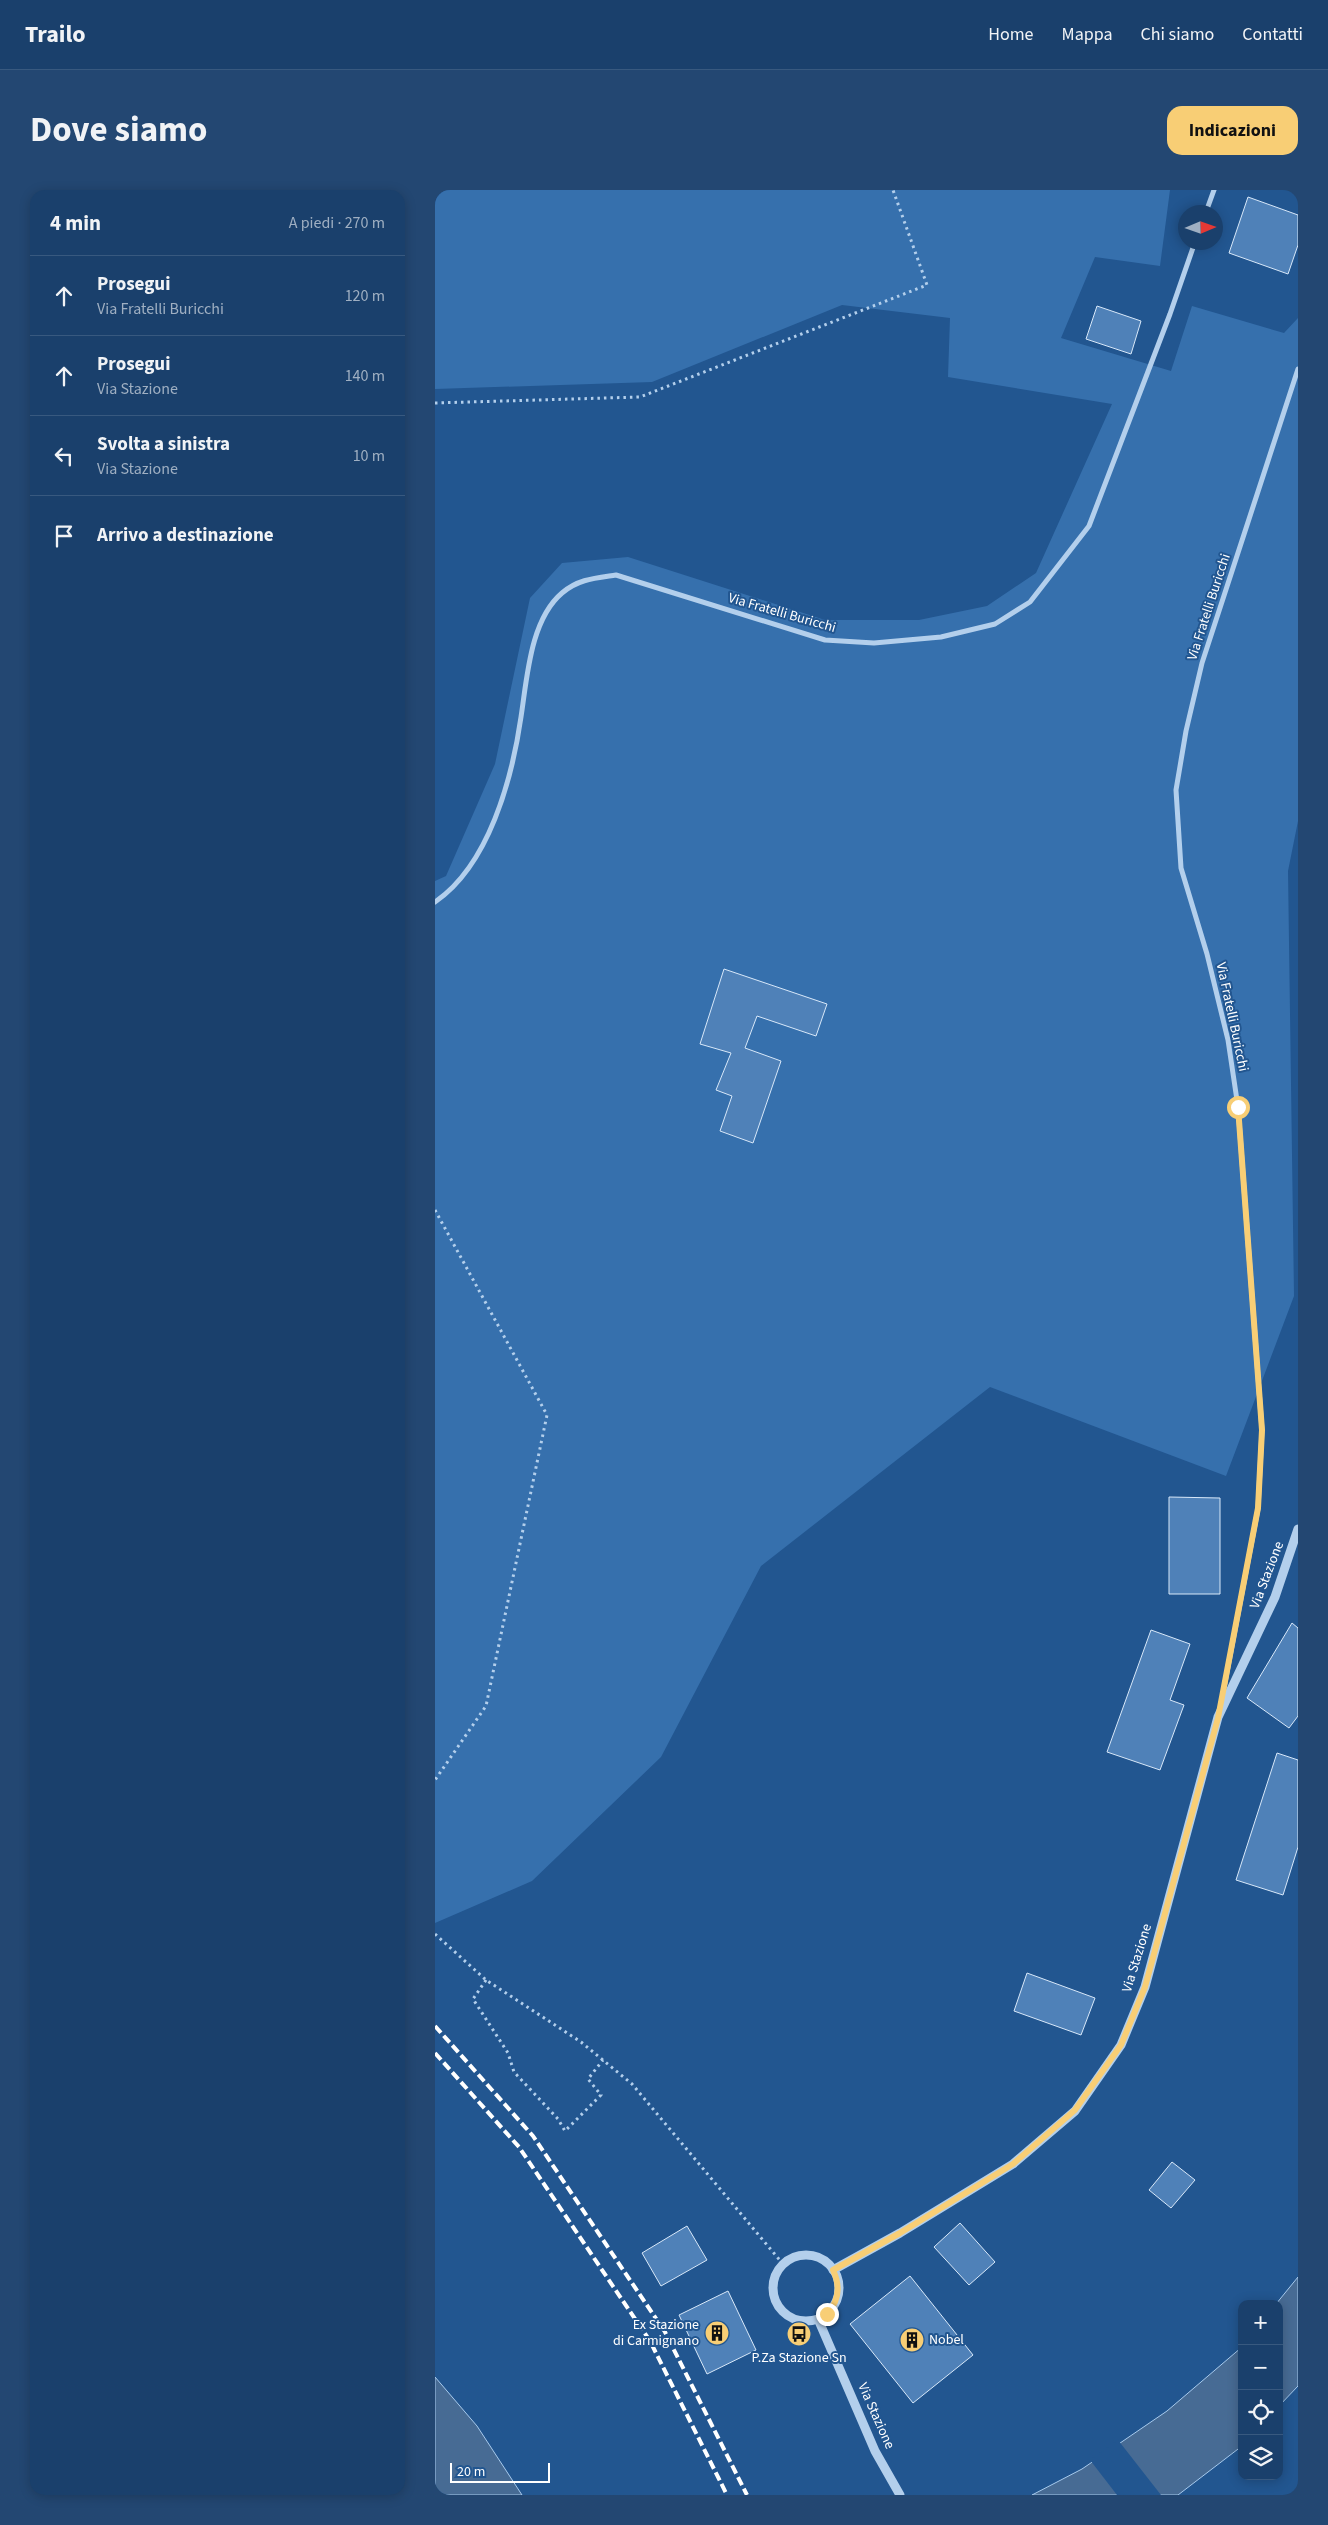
<!DOCTYPE html>
<html lang="it">
<meta charset="utf-8">
<style>
:root{--surface:#1a406c;--page:#234772;--text:#f1f3f6;--muted:#9fafc2;--line:#38597f;--accent:#f8ce75}
body{margin:0;font-family:"Source Sans 3",sans-serif;background:var(--page);color:var(--text)}
.controls{position:absolute;right:15px;bottom:15px;display:grid;overflow:hidden;border-radius:10px;box-shadow:0 2px 12px #0003}
.controls button{width:45px;height:45px;display:grid;place-items:center;padding:0;border:0;border-bottom:1px solid var(--line);background:var(--surface);color:var(--text);font:25px sans-serif}
.compass{position:absolute;left:743px;top:15px;width:45px;height:45px;border-radius:50%;background:var(--surface);box-shadow:0 2px 12px #0003;rotate:88deg}
.scale{position:absolute;left:15px;bottom:12px;width:100px;box-sizing:border-box;padding-left:5px;border:2px solid #fff;border-top:0;font-size:14px;line-height:18px;white-space:nowrap;color:#fff;-webkit-text-stroke:4px #225690;paint-order:stroke}
.stop{position:absolute;width:15px;height:15px;margin:-11px;border:4px solid #f8ce75;border-radius:50%;background:#fff}
.stop.end{background:#f8ce75;border-color:#fff;box-shadow:0 1px 5px #0008}
.list{margin:0;padding:0;list-style:none}
h2{display:flex;justify-content:space-between;align-items:center;height:65px;margin:0;padding:0 20px;font-size:21px}
h2 small{font-size:16px;font-weight:400;color:var(--muted)}
.list li{display:grid;grid-template-columns:32px 1fr auto;gap:15px;align-items:center;box-sizing:border-box;height:80px;padding:0 20px;border-top:1px solid var(--line)}
.list b{display:block;font-size:19px;white-space:nowrap}
.list p{margin:0;font-size:16px;white-space:nowrap;color:var(--muted)}
.list em{font-size:16px;font-style:normal;color:var(--muted)}
.icon{flex:none;width:28px;height:28px;fill:none;stroke:currentColor;stroke-width:2;stroke-linecap:round;stroke-linejoin:round}
.map{position:relative;flex:none;width:863px;height:2305px;overflow:hidden;border-radius:15px}
header{display:flex;align-items:center;gap:30px;box-sizing:border-box;height:70px;padding:0 25px;background:var(--surface);border-bottom:1px solid var(--line)}
header strong{font-size:24px}
nav{display:flex;gap:28px;margin-inline-start:auto;font-size:18px}
.intro{display:flex;align-items:center;justify-content:space-between;box-sizing:border-box;height:120px;padding:0 30px}
h1{margin:0;font-size:35px}
.button{padding:12px 22px;border-radius:15px;background:var(--accent);color:#111;font-size:18px;font-weight:700}
main{display:flex;gap:30px;padding:0 30px}
aside{flex:1;background:var(--surface);border-radius:15px;box-shadow:0 2px 12px #0003}
.map>svg:first-child{display:block}
.green{fill:#3670ad}
.water{fill:#476b94;stroke:#a7caed}
.pier{fill:#225690}
.building{fill:#4f81b8;stroke:#d8e8f9}
.lines{fill:none;stroke-linecap:round;stroke-linejoin:round}
.path{stroke:#b3cfec;stroke-width:3;stroke-dasharray:2.5 4;stroke-linecap:butt}
.minor{stroke:#b3cfec;stroke-width:5}
.tertiary{stroke:#b3cfec;stroke-width:9}
.rail{stroke:#fff;stroke-width:4;stroke-dasharray:9 4;stroke-linecap:butt}
.route{stroke:#f8ce75;stroke-width:6}
.labels{text-anchor:middle;dominant-baseline:central;stroke-width:4;stroke-linejoin:round;paint-order:stroke}
.street-label{font-size:14px;fill:#fff;stroke:#225690}
.poi-label{font-size:14px;fill:#fff;stroke:#225690;text-anchor:end}
</style>
<header>
<strong>Trailo</strong>
<nav><a>Home</a><a>Mappa</a><a>Chi siamo</a><a>Contatti</a></nav>
</header>
<div class="intro"><h1>Dove siamo</h1><a class="button">Indicazioni</a></div>
<main>
<aside>
<h2>4 min<small>A piedi · 270 m</small></h2>
<ul class="list">
<li><svg class="icon" aria-label="ahead" viewBox="0 0 24 24"><path d="M12 20V5M6 11l6-6 6 6"/></svg><div><b>Prosegui</b><p>Via Fratelli Buricchi</p></div><em>120 m</em></li>
<li><svg class="icon" aria-label="ahead" viewBox="0 0 24 24"><path d="M12 20V5M6 11l6-6 6 6"/></svg><div><b>Prosegui</b><p>Via Stazione</p></div><em>140 m</em></li>
<li><svg class="icon" aria-label="left" viewBox="0 0 24 24"><path d="M17 20v-9H6M10 6l-5 5 5 5"/></svg><div><b>Svolta a sinistra</b><p>Via Stazione</p></div><em>10 m</em></li>
<li><svg class="icon" aria-label="arrive" viewBox="0 0 24 24"><path d="M6 21V4h12l-3 4 3 4H6"/></svg><div><b>Arrivo a destinazione</b></div></li>
</ul>
</aside>
<div class="map">
<svg width="863" height="2305" viewBox="0 0 863 2305">
<rect width="100%" height="100%" fill="#225690"/>
<polygon class="green" points="0,0 735,0 725,76 660,67 626,148 736,181 757,116 849,143 863,128 863,631 853,681 859,1106 791,1286 555,1197 326,1376 226,1567 97,1691 0,1733 0,691 11,686 60,574 95,408 127,373 193,367 390,430 484,430 552,416 601,383 677,214 513,187 515,128 407,115 217,192 0,199"/>
<g class="water">
<polygon points="863,2087 863,2196 844,2216 844,2114 841,2114"/>
<polygon points="807,2157 807,2256 743,2305 597,2305 647,2279 732,2221"/>
<polygon points="0,2187 42,2236 87,2305 0,2305"/>
</g>
<polygon class="pier" points="683,2250 726,2305 682,2305 655,2270"/>
<g class="building">
<polygon points="813,7 863,25 863,55 853,84 794,63"/>
<polygon points="662,116 706,131 696,164 651,149"/>
<polygon points="289,779 392,814 381,846 322,826 310,858 346,871 318,953 285,941 297,906 281,900 296,863 265,854"/>
<polygon points="734,1307 785,1308 785,1404 734,1404"/>
<polygon points="857,1433 863,1438 863,1526 854,1538 812,1508"/>
<polygon points="716,1440 755,1454 735,1510 749,1515 725,1580 672,1562"/>
<polygon points="842,1563 863,1570 863,1657 848,1705 801,1690"/>
<polygon points="592,1783 660,1808 646,1845 579,1821"/>
<polygon points="737,1972 760,1990 736,2018 714,2000"/>
<polygon points="525,2033 560,2072 534,2095 499,2057"/>
<polygon points="252,2036 272,2070 226,2096 207,2063"/>
<polygon points="475,2086 538,2165 478,2213 415,2134"/>
<polygon points="293,2101 321,2160 272,2184 244,2125"/>
</g>
<g class="lines">
<g class="path">
<polyline points="0,213 205,207 492,95 458,0"/>
<polyline points="0,1020 112,1225 51,1516 0,1590"/>
<polyline points="0,1744 51,1790 146,1852 197,1894 348,2074"/>
<polyline points="51,1790 38,1809 73,1863 79,1882 123,1929 130,1941 166,1905 153,1889 168,1870"/>
</g>
<g class="minor">
<polyline points="771,22 779,0"/>
<path d="M0,712C54,675 77,589 86,527C92,489 95,430 127,403C143,389 161,388 181,385L390,450L439,453L506,447L560,434L595,412L654,336L735,124L760,52"/>
<polyline points="786,1514 823,1319 827,1240 803,917 793,850 772,764 746,678 741,600 751,541 767,473 863,179"/>
</g>
<g class="tertiary">
<circle cx="371" cy="2098" r="33"/>
<polyline points="398,2080 465,2043 578,1974 640,1921 686,1855 710,1797 783,1527 840,1407 863,1339"/>
<polyline points="383,2129 440,2261 465,2305"/>
</g>
<g class="rail">
<polyline points="0,1836 98,1946 230,2142 312,2305"/>
<polyline points="0,1863 84,1957 215,2151 292,2305"/>
</g>
</g>
<g class="lines">
<path class="route" d="M392,2124C404,2111 406,2097 398,2080L465,2043L578,1974L640,1920L686,1855L710,1797L783,1528L823,1318L827,1240L803,917"/>
</g>
<defs>
<symbol id="building-disc" viewBox="-11 -11 22 22"><circle r="9.5" fill="#f8ce75" stroke="#225690"/><path d="M-4-6H4V6H1V3H-1V6H-4ZM-2.5-4.3h1.7v1.8h-1.7ZM.8-4.3h1.7v1.8H.8ZM-2.5-1h1.7V.8h-1.7ZM.8-1h1.7V.8H.8Z" fill="#111"/></symbol>
<symbol id="bus-disc" viewBox="-11 -11 22 22"><circle r="9.5" fill="#f8ce75" stroke="#225690"/><path d="M-5-6H5V4H4V6H2V4H-2V6H-4V4H-5ZM-3.5-4V0h7V-4ZM-3.5 1.2v1.5H-2V1.2ZM2 1.2v1.5H3.5V1.2Z" fill="#111"/></symbol>
</defs>
<g fill-rule="evenodd">
<use href="#building-disc" x="268" y="2129" width="28" height="28"/>
<use href="#bus-disc" x="350" y="2130" width="28" height="28"/>
<use href="#building-disc" x="463" y="2136" width="28" height="28"/>
</g>
<g class="labels">
<g class="street-label">
<text transform="translate(774 417) rotate(-72)">Via Fratelli Buricchi</text>
<text transform="translate(347 423) rotate(16)">Via Fratelli Buricchi</text>
<text transform="translate(797 827) rotate(78)">Via Fratelli Buricchi</text>
<text transform="translate(832 1385) rotate(-69)">Via Stazione</text>
<text transform="translate(702 1768) rotate(-73)">Via Stazione</text>
<text transform="translate(441 2226) rotate(66)">Via Stazione</text>
</g>
<g class="poi-label">
<text x="264" y="2135">Ex Stazione<tspan x="264" dy="16">di Carmignano</tspan></text>
<text x="494" y="2150" text-anchor="start">Nobel</text>
<text x="364" y="2168" text-anchor="middle">P.Za Stazione Sn</text>
</g>
</g>
</svg>
<div class="controls">
<button>+</button>
<button>−</button>
<button><svg class="icon" aria-label="locate" viewBox="0 0 24 24"><circle cx="12" cy="12" r="6"/><path d="M12 2v4M12 18v4M2 12h4M18 12h4"/></svg></button>
<button><svg class="icon" aria-label="layers" viewBox="0 0 24 24"><path d="M12 4l9 5-9 5-9-5zM3 14l9 5 9-5"/></svg></button>
</div>
<svg class="compass" viewBox="-18 -18 36 36"><path d="M0-13l5 13h-10z" fill="#e53935"/><path d="M0 13l5-13h-10z" fill="#9fafc2"/></svg>
<div class="scale">20 m</div>
<div class="stop" style="left:803px;top:917px"></div>
<div class="stop end" style="left:392px;top:2124px"></div>
</div>
</main>
